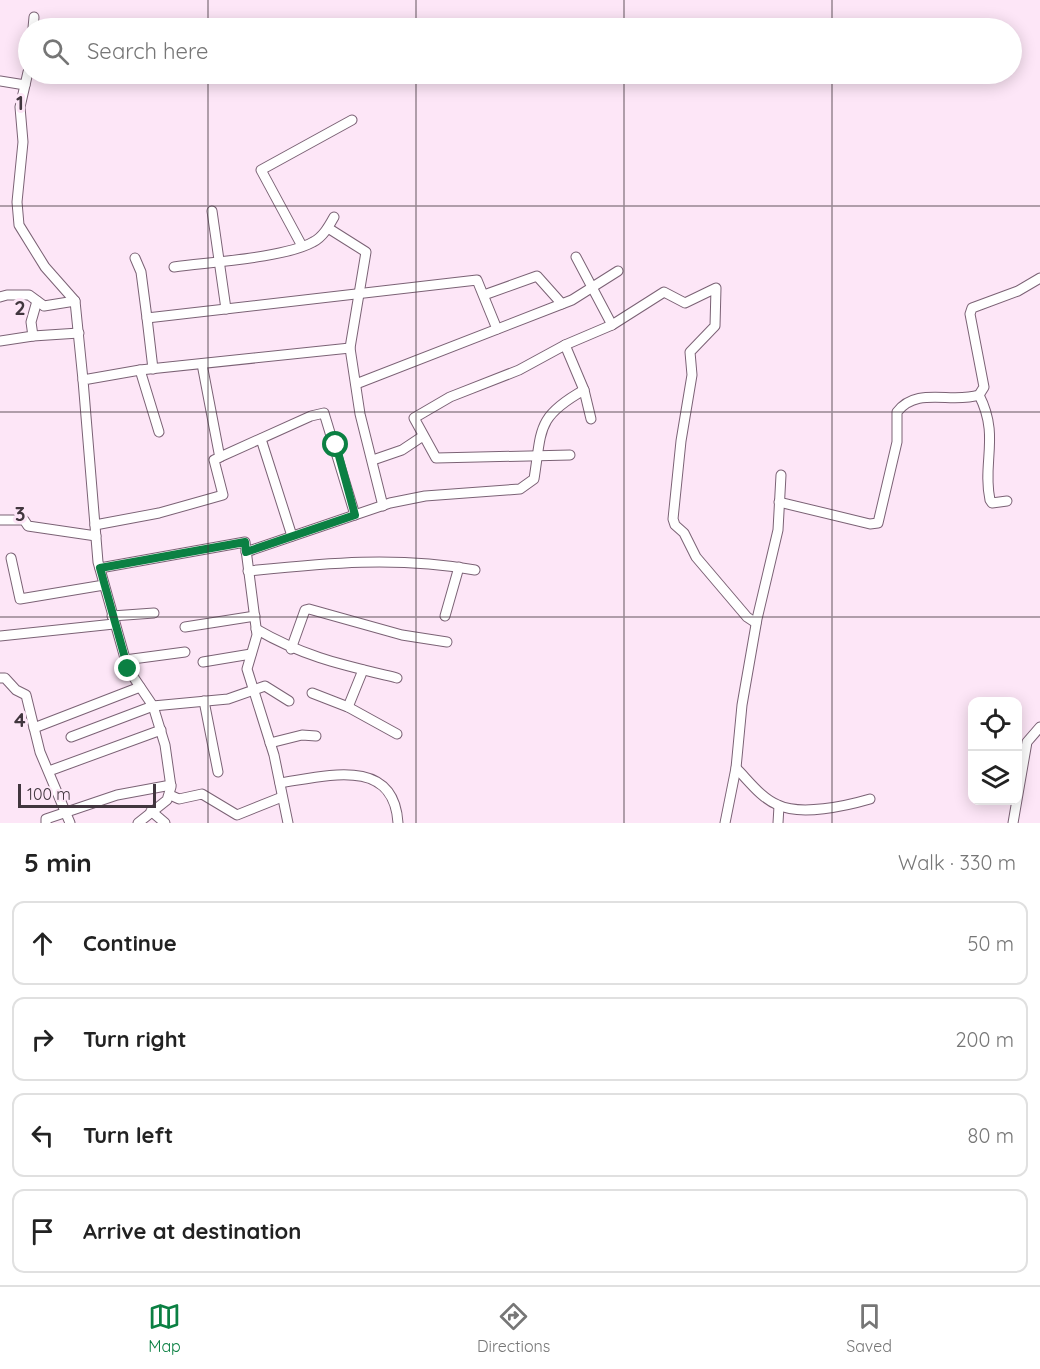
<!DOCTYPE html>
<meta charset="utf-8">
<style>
:root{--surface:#fff;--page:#f2f2f2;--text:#222;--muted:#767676;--line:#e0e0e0;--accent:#0b8043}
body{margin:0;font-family:Quicksand,sans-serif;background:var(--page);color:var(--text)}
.controls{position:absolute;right:18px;bottom:18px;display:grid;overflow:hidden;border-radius:12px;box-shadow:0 3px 15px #0003}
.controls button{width:54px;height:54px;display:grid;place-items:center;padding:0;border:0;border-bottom:2px solid var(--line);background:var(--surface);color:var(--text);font:30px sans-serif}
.scale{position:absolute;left:18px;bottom:15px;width:138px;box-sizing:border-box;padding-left:6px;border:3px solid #41363e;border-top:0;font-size:16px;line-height:21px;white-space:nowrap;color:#41363e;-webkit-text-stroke:4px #fde6f7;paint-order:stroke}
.stop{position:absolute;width:18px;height:18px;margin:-14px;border:4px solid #0b8043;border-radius:50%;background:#fff}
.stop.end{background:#0b8043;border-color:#fff;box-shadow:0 2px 6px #0008}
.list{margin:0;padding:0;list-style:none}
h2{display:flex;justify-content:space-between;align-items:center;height:78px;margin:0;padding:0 24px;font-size:26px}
h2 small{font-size:20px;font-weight:400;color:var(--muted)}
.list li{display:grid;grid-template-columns:39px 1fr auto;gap:18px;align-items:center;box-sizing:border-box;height:84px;margin:0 12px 12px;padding:0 12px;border:2px solid var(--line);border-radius:12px}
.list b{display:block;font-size:22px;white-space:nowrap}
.list em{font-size:20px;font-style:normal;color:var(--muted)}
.icon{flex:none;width:33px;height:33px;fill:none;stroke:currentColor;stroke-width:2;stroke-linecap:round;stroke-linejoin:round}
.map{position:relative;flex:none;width:1040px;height:823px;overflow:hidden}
.search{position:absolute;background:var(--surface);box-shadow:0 3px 15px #0003;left:18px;right:18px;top:18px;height:66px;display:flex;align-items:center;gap:15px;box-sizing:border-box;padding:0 21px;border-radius:33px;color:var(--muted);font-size:22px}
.sheet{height:462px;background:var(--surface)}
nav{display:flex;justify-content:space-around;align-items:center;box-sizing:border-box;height:84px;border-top:2px solid var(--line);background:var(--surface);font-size:16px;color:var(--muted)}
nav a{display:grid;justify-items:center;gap:3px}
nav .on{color:var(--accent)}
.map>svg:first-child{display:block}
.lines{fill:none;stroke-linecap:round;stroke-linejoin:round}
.minor-casing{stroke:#7b6275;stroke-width:11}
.minor{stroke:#fff;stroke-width:9}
.route{stroke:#0b8043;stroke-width:8}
.grid{fill:none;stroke:#41363e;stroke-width:1.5;stroke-opacity:0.55}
.grid-label{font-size:20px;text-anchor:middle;font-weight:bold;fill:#41363e;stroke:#fde6f7;stroke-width:6;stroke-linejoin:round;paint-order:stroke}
</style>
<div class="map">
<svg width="1040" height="823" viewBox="0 0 1040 823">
<rect width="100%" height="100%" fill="#fde6f7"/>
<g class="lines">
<defs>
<g id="minor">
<polyline points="33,28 34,17"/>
<polyline points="28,72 20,107 23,142 17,202 19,225 45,267 75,301 83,380"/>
<polyline points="0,81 25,85"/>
<polyline points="212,211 226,309"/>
<polyline points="328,228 366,252 350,348 360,414 383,506"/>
<polyline points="302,246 261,170 352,120"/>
<polyline points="576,257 612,325"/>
<polyline points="135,258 141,272 147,318 477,280 497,329"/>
<path d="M174,267C210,262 284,258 313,242C323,237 329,226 334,217"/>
<polyline points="484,295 537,276 562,304"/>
<polyline points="0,297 7,295 29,295 44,306 75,301"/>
<polyline points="147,318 153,369"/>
<polyline points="33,336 31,322 37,301"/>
<polyline points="0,341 33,336 79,333"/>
<polyline points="565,345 584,390 591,419"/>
<polyline points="140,370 159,432"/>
<polyline points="356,384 572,300 618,271"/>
<path d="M979,395C1000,436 982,462 990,500L992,503L1007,501"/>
<polyline points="261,439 292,536"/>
<polyline points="570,455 436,458 414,418 450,397 519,370 565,345 612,325 664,292 685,303 716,288 715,326 690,352 692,375 681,441 673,519 675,525 684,533 696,557 747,617 756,623"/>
<polyline points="220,457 311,416 324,413 355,515"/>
<polyline points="373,460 402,450 423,436"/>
<path d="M779,502L870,524L878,523L897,442V412C917,386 951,404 979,395L984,387L970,314L972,308L1018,291L1040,278"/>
<polyline points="0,520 24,520 28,526 96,536"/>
<polyline points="95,525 159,513 223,495 214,460 220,457 219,453 202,364"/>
<path d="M246,552L390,503L425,496L520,489L534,479C542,429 536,417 584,390"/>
<polyline points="11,558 20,599 104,585"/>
<polyline points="100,568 245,542 257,635 247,669 274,755 288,823"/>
<path d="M248,571C326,563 397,556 475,570"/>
<polyline points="112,616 154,613"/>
<polyline points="445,616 459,567"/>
<polyline points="185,627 255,616"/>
<path d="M256,629C304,657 343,665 397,678"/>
<polyline points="0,636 114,624"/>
<polyline points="291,649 305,610 309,609 402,635 447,642"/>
<polyline points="125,660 185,652"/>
<polyline points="203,662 251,654"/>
<polyline points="0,678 5,678 16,690 26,695 40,752 70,823"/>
<polyline points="312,693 348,707 397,734"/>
<polyline points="204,701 218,772"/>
<polyline points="348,707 363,670"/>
<polyline points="34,728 140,687"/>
<polyline points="71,737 153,706 228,699 265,686 289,701"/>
<polyline points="270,743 302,735 316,736"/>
<path d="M736,768C749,781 761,798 778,805C801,816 846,806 870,799"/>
<polyline points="49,771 161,730"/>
<path d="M280,783C326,776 394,756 398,823"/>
<polyline points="170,795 179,799 202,794 237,815 282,797"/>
<polyline points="151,811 165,823"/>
<polyline points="46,823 46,819 117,795 171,785"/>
<polyline points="138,823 167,800 171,787 165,745 153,706 128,669 98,562 83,380 140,370 350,348"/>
<polyline points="725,823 736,768 742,705 757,619 778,530 781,475"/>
<polyline points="778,823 779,806"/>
<polyline points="1013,823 1027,742 1040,727"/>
</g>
</defs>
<use href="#minor" class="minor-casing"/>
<use href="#minor" class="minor"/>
</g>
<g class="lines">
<polyline class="route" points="128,669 100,568 245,542 246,552 355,515 336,445"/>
</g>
<path class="grid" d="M208,0V28M416,0V28M624,0V28M832,0V28M208,74V823M416,74V823M624,74V823M832,74V823M0,206H1040M0,412H1040M0,617H1040"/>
<g class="grid-label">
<text x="20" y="110">1</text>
<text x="20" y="315">2</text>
<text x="20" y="521">3</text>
<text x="20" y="727">4</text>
</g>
</svg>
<div class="controls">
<button><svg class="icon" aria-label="locate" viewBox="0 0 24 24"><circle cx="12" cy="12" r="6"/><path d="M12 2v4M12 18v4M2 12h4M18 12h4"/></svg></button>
<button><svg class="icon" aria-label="layers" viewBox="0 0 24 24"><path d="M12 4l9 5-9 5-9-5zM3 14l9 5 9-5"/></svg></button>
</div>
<div class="scale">100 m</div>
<div class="stop" style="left:336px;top:445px"></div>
<div class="stop end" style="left:128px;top:669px"></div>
<div class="search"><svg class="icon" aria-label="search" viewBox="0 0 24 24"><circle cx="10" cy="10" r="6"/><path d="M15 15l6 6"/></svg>Search here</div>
</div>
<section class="sheet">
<h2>5 min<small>Walk · 330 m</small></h2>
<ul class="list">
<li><svg class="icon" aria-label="ahead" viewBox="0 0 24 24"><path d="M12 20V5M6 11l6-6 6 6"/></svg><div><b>Continue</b></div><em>50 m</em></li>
<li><svg class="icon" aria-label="right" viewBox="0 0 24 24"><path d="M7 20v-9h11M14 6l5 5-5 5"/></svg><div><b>Turn right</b></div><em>200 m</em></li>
<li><svg class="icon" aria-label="left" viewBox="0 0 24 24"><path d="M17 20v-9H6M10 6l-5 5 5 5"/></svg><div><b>Turn left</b></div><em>80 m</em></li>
<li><svg class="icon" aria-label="arrive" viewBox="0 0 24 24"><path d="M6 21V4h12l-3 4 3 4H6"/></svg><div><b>Arrive at destination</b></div></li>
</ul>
</section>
<nav>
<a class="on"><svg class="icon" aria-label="map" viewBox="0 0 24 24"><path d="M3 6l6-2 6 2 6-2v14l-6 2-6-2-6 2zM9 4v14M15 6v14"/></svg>Map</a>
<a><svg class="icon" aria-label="directions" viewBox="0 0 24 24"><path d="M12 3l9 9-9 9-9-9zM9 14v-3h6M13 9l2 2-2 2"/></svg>Directions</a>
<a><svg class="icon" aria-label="saved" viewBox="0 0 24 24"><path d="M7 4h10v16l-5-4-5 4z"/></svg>Saved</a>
</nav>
